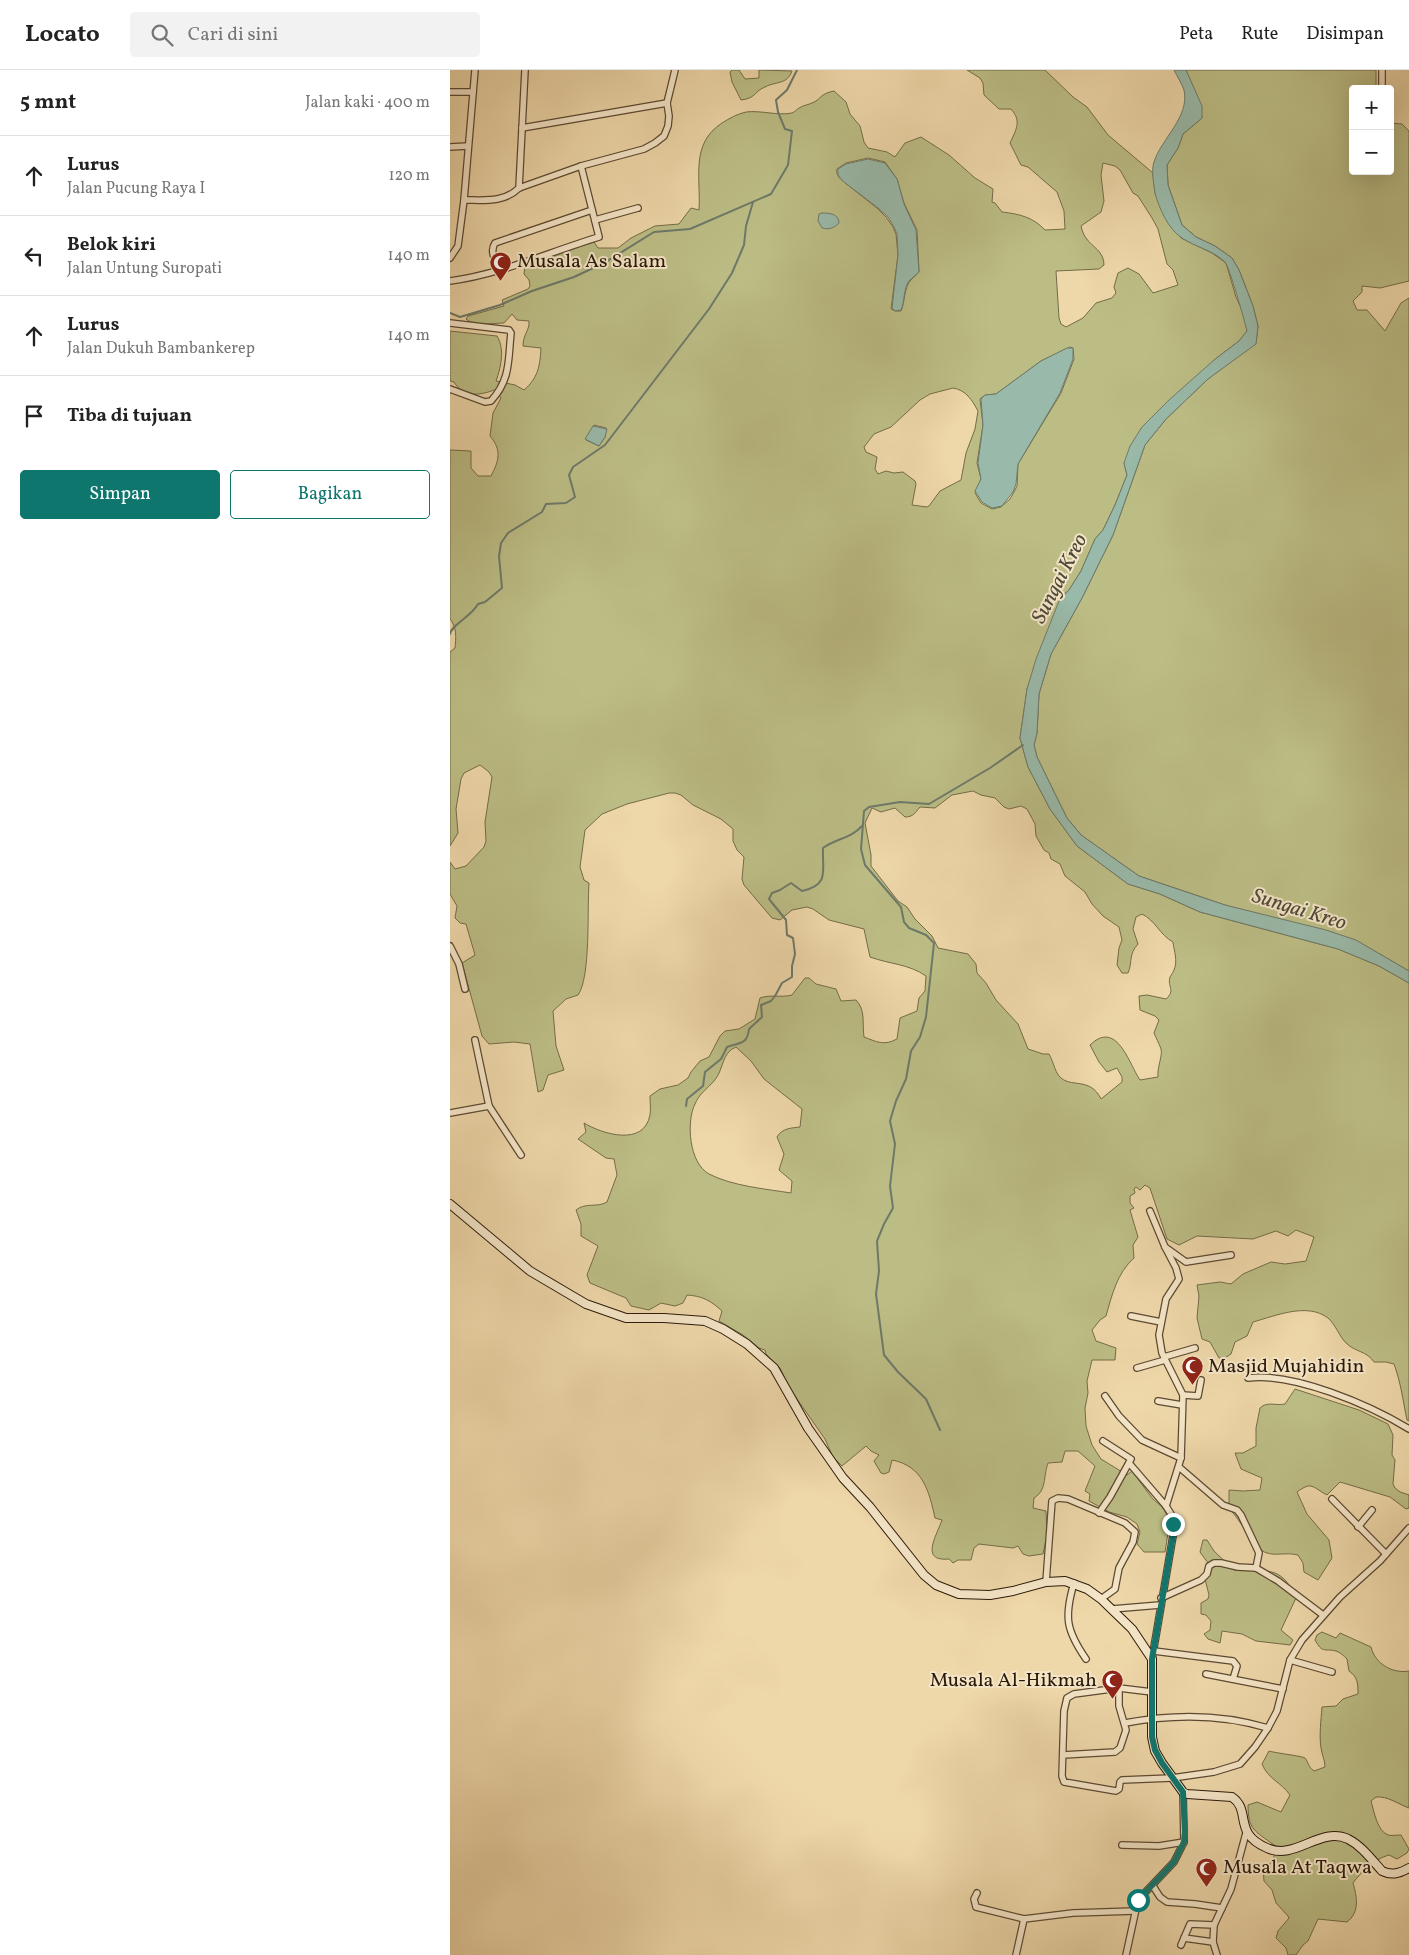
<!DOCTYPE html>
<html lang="id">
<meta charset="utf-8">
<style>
:root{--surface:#fff;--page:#f2f2f2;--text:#222;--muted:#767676;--line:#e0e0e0;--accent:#0f766e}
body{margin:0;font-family:Vollkorn,serif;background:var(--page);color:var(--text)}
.controls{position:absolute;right:15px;top:15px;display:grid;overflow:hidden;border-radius:5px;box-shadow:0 5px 20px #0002}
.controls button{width:45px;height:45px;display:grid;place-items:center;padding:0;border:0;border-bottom:1px solid var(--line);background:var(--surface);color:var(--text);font:25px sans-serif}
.stop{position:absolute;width:15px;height:15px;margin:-11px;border:4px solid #0f766e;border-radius:50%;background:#fff}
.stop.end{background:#0f766e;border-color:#fff;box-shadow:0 1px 5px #0008}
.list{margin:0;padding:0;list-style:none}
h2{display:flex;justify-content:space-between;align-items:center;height:65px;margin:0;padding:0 20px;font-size:21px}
h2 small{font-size:16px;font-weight:400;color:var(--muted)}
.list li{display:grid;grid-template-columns:32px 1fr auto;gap:15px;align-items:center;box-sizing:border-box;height:80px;padding:0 20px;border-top:1px solid var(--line)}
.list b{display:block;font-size:19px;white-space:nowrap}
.list p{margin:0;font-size:16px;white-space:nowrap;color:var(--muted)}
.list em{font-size:16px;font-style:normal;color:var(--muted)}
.actions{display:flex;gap:10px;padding:15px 20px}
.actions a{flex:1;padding:11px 0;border:1px solid var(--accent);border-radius:5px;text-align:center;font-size:18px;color:var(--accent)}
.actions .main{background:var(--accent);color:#fff}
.icon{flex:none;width:28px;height:28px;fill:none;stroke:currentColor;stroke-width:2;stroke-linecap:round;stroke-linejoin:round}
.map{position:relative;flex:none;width:959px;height:1885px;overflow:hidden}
header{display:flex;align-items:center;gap:30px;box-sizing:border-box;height:70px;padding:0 25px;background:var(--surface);border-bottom:1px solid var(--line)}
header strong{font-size:24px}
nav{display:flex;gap:28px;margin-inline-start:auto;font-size:18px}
.search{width:350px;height:45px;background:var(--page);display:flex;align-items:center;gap:12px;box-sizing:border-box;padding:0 18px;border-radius:5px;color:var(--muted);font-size:19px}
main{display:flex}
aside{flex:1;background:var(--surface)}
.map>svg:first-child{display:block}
.green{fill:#bcbd85;stroke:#746c48;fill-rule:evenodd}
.water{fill:#99baaa;stroke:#6d7a6a}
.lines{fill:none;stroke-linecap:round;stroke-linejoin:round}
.stream{stroke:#6d7a6a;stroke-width:2}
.minor-casing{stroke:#5c4932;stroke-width:8}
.secondary-casing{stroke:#2b1a0a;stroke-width:10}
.minor{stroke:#f4e5c7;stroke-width:5.5}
.secondary{stroke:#f4e5c7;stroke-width:8}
.route{stroke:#0f766e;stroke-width:6}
.labels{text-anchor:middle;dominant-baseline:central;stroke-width:4;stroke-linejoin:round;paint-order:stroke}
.poi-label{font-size:20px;fill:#2b1a0a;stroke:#f4e5c7;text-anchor:start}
.water-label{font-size:21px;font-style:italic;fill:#4c4a3a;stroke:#f4e5c7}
</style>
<header>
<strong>Locato</strong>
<div class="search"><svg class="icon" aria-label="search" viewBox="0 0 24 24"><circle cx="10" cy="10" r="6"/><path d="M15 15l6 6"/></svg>Cari di sini</div>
<nav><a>Peta</a><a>Rute</a><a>Disimpan</a></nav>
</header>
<main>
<aside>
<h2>5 mnt<small>Jalan kaki · 400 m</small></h2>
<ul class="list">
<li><svg class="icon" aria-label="ahead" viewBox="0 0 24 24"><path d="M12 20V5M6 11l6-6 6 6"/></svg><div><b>Lurus</b><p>Jalan Pucung Raya I</p></div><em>120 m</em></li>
<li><svg class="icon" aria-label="left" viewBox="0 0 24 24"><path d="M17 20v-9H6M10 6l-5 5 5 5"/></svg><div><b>Belok kiri</b><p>Jalan Untung Suropati</p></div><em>140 m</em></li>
<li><svg class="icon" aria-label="ahead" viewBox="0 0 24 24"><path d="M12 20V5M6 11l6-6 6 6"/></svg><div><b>Lurus</b><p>Jalan Dukuh Bambankerep</p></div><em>140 m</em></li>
<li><svg class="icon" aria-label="arrive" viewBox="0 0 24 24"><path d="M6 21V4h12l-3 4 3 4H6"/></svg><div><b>Tiba di tujuan</b></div></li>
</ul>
<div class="actions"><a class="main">Simpan</a><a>Bagikan</a></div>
</aside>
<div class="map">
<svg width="959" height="1885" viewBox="0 0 959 1885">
<rect width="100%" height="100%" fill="#eed7a9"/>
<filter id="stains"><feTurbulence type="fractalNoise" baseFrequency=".004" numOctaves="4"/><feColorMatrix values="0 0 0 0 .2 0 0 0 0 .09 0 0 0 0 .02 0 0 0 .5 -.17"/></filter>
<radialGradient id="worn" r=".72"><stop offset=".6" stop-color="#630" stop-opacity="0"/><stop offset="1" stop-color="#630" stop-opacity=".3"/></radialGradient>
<g class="green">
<path d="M282,0H289L295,9L309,8V0L342,1C337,15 326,11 315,17C303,22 307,28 291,30L282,12L280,2Z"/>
<path d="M517,0H595L623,27L637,37L658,65L703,103L705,123L731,168L762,183L776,193L786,227L793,242L797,261L789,271L764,290L674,393L677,405L665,435L653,460L645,469L631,501L619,520L613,525L577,619L570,668L578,697L600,739L627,776L678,814L710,824L750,842L888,879L929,896L959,913V1351L957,1350C953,1331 951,1313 944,1294L936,1292H924C917,1281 905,1282 896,1273C889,1266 886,1255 878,1248C857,1232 825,1246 803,1252L797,1266L785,1272L781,1284L775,1288H769L760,1272L752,1269L747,1248L749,1226L747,1215L770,1212L781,1214L793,1204L821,1192L835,1194L856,1191L864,1167L846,1160L838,1166L826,1161L803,1169L747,1166L729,1175L717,1169L700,1118L695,1115L690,1120L686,1117L684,1119L685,1123L680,1126V1133L684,1138L680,1140L688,1167L683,1175L684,1188C667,1203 662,1225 656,1246L650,1250L642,1260L646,1271L666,1278L665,1290H642L637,1311L638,1323L635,1338L636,1356L642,1375L651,1389L677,1405L682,1401L702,1428L713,1438L718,1447V1463L715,1482H694L687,1474L690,1462L687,1454L677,1447L659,1442L639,1431L640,1424L635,1421L645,1396L628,1381H615L612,1392L598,1393C593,1407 597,1420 584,1428L583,1438L596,1441L597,1465L593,1484L579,1486L573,1484L568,1476L563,1478L529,1474L524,1478L521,1490H508L503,1493L499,1489C469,1492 487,1465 492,1450L485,1448C479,1421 473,1396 442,1390L439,1402L434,1404L431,1403L424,1391L429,1385L421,1381L416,1376L392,1396L383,1387L375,1369L340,1319L330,1298L316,1284L315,1280L309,1278L293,1265L269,1251L272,1241C261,1231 253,1226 237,1225L233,1233L225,1236L211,1233L199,1240L181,1236L176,1228L140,1213L137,1205L148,1176L131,1166V1154L126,1140C136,1132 147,1138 157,1132L167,1105L164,1089L156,1088L128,1069L136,1062L134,1053C152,1064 194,1077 200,1045C201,1039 200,1032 200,1026L210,1019L228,1015L238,1008L241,1002L250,991L259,987L270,966L275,961L289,959L305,949L310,928C321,924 331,928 342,925L355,908H359L366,914L386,919L391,931L406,930C416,940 412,954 414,967C427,972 434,976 447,969L450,948L467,941L469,928L475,921L476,906C459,894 439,894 420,887L414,859L379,850L363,839L357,837L342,840L330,850L322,848L294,815L292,809L294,787L287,780L283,771V759L271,749L243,735L231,725L225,723H219L177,734L152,744L135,760L130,797L134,810L139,813C137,838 141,907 128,925L116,929L103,941L106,976L114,1000L98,1005L93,1020L88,1022L80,974L64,972L39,974L32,966L12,893L25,885L16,854L10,853L5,848L7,836L0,824V792L5,799L16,796L34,777L36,771L35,752L42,707L39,702L30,695L14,703L11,709L6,739L8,763L0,776V582L5,578C6,568 7,557 0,549V380L21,381V398L28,406H41C49,391 52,380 40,366L43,343L51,328L44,320C29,326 13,327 4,312L0,311V261L47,266C55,279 51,297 46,311L65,315L74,320C88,308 90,296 91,278L73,276C73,264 80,260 79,251L67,250L62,244L54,253C43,253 25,257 16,249L18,246L54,236L52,230L78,219L80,216L79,210L74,204L75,196L144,172L148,178H168L181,168L205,156L229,154L241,138L249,140C251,107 240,74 272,53C280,48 287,44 296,42C311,40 327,46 342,43C345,42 348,38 351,37C354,35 358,35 362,33C372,29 369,24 384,21L396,32L400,44L410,56L414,72L418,78L437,82L445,87L455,73L471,67L499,85L525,108L543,119L542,132L545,133L552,142C569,144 583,147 595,160L615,159L614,141L607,122L578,97L571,95L560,73C566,60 572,51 561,39H549L534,25L533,13L530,8ZM418,88L435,92L447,109L454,133L467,160L469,202C467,205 462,208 460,211C454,219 455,232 451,241H445L441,239L448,185L446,164L443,157L436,147L427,138L394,112C389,108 386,105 387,99L396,93ZM653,93L665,96L670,100L683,123L688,126L702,148L708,159L717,194L723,200L728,215L703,223L689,204L678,198L668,203L664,217L666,223L662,228L646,233L633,248L616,257L611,254L609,248L606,201L649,199L654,195C654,181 643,178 636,168C633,164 632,160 631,156L651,142L654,131L651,105ZM620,277L623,278L624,289L611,323L568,394L567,416L564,422L560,429L551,437L542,439L531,433L525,423L531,409L527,393L533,355L530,329L535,325L546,324L591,291ZM503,318C516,320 522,330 528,341L525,359L516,383L511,410L490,421L479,436L477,437L462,435L466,414L465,411L453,402L444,403L436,401L428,404L425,399L427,387L416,382L414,377L424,364L441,357L470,330L480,324ZM144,355L156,358L155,367L149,376L136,370ZM523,721L531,725L545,728L554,737L559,739L571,736L577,739L585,754L586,766L594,780L599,783L601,789L610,794L615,806L635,822L642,834L653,846L669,857L672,870L669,878L667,895L672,903H678C683,891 678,885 688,874L683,859L686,847L692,844C705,850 710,865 723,872C724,881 728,891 724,900C723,903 721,905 720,907C717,917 726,920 716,929L697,925L689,926L690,940L705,946L709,950L704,963C706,968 709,973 711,979C713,985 707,997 708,1007L690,1010C679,994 667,949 640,975L649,992L657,1002L667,998L672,1007V1012L651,1029C640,1006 620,1019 609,1006C605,1001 603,991 599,984H593L578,979L568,954L546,930L536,913L527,903L526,894L518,884L488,878L482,866L465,849L457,837L448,831L421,796V785L415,753L422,738L431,742L445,738L455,747C463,747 465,743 470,737L485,738L502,725ZM286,977L301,991L314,1009L352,1039L350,1057C342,1058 332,1058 327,1067L334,1084L329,1100L342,1111L341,1123C316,1119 282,1116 259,1104C239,1093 236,1052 245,1034C249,1024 257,1019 264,1011C274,1000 271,983 286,977Z"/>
<polygon points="736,0 926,0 926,19 903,19 903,101 940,101 940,53 952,54 959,61 959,211 930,218 912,216 912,222 903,231 907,240 917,240 935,261 951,233 959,228 959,901 905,870 775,835 689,806 631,765 617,748 609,732 587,687 584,675 587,663 589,624 601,584 632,528 663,465 695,375 716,349 758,309 806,273 808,256 803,236 789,200 782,188 765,176 746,167 732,155 718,115 717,95 728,78 733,64 752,48"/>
<path d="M845,1319L909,1340L938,1354L943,1365L942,1385L945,1390L943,1414L945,1418L950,1422L959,1425V1438L956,1439L940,1427L890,1412L877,1425C862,1417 862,1411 847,1422L857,1444L879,1470L882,1488L868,1510L854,1502L853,1493L848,1485C836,1482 827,1486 817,1483C804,1480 791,1449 779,1439V1420L793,1421L810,1420L812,1408L791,1399L785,1383H793L806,1376V1358L810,1338C817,1331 826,1336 835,1334Z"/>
<path d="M753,1470H757L764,1481L784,1500C817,1502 831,1494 846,1528L831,1560L843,1570L840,1575L806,1571L792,1564L772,1561L770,1573L758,1569L754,1564L760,1560L761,1551L756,1545L751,1544V1533L758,1529L759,1525L755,1509L758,1493L750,1482Z"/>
<path d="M872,1562L886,1568L890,1563L921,1577C925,1594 943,1604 959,1601V1738C948,1734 938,1726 926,1727L921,1731C924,1741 927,1761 938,1765C941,1766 947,1765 951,1765L959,1779L957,1783L947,1789L939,1785C924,1789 912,1801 903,1813C907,1827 910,1842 897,1852L868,1849L858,1871L853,1875L846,1885H838L836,1878L826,1868L828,1861L839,1848L838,1846L826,1833L822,1820L814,1811L813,1799L824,1790V1775C805,1761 798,1760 798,1735L807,1732L831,1742L840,1725C831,1712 818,1709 812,1694L819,1681C825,1683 852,1686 855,1688C859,1693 858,1697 864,1701L875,1697C875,1690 872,1685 871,1678C869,1665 871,1651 872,1637L886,1636L893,1629L908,1624C908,1614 908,1607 899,1601L897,1589C894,1586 890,1582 886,1581C873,1578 873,1584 865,1570L867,1565Z"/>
</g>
<g class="water">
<path d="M724,0H736L752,36V48L733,64L728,78L717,95L718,115L732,155L746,167L765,176L782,188L789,200L803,236L808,256L806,274L758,309L716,349L695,375L663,465L632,528L601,584L589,624L587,663L584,675L587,687L609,732L617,748L631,765L689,806L775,835L876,860L906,870L959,901V913L929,896L888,879L750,842L710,824L678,814L627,776L600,739L578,697L570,668L577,619L586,589L609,531L619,520L631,501L645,469L653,460L665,435L677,405L674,393L680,376L692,357L719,330L764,290L789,271L797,261C795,252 779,196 775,192C763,180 745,177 732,168C718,159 709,138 705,123C704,115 701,100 704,92C711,69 740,47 734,20C732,14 727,6 724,0Z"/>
<path d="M418,89L435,93L447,109L454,134L466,160L469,202C466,205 462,208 459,211C453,219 455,231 451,240L445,241L442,238L448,185L447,164L444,157L438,147L428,138L394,112C390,108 387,105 388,99L396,94Z"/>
<path d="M372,143C380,143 389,144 389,153C384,158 379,160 372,158L368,151L369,144Z"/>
<polygon points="617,278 623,278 623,289 610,323 568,394 566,414 563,422 552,436 542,438 532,432 525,421 531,409 528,393 533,355 531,329 535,325 546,324 591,291"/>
<polygon points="143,356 157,359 155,367 149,376 135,369"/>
</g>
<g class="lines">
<g class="stream">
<polyline points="0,243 10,247 50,235 82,221 124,207 154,193 204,162 240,159 321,124 338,95 342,61 335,59 328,42 326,30 337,20 347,0"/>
<path d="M0,564C2,554 21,547 28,534L35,532L52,518L49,486L51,473L58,463L92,442L96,434L116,433L125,427L119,405L123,397L155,375L259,239L282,203L294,175L296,156L303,132"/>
<path d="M236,1036L237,1029L253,1016L255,1002L271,989L277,977C291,972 297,975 299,959L312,947L311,935L321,931L325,926L332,913L342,907V896L345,884L343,868L337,865L336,850L319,829L322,823L330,820L341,813L352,821C380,815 372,801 373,778C387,768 400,769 412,756"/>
<polyline points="490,1360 476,1329 448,1302 434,1285 426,1224 429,1201 427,1171 434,1154 443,1138 440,1116 445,1074 440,1051 446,1031 456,1009 461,981 470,967 476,947 484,873 476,865 459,858 454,852 451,837 415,795 411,779 414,741 419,737 450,732 479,734 540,698 573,675"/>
</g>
<defs>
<g id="minor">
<polyline points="932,19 932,0"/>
<polyline points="0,22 23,22"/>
<polyline points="72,58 217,33"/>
<polyline points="0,77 18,76"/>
<polyline points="69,118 75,0"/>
<path d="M14,130C34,130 54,133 69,118L131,96L194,79L205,73L214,66L218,56L219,46L217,33L225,0"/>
<polyline points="145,150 188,138"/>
<polyline points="0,188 8,176 14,130 25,0"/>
<path d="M50,200C46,191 39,182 45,173L142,140"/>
<path d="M0,211C52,204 99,182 149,167L131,96"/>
<path d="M0,253L59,260L61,263C58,290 61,309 41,331L35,332L0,319"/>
<polyline points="0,876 9,894 15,919"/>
<polyline points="25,970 39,1036"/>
<polyline points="0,1043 39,1036 71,1085"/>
<polyline points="700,1141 715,1177 736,1192 781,1185"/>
<polyline points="715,1177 726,1198 729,1209 716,1229 709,1265 712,1283 733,1325 731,1388 716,1436"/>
<polyline points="681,1246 711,1252"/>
<polyline points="714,1287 745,1278"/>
<polyline points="687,1298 715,1290"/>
<path d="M798,1308C843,1302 920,1335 959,1359"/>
<polyline points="733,1325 748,1326 751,1310"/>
<polyline points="655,1326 669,1346 692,1370 731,1388"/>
<polyline points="708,1331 732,1335"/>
<polyline points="679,1393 716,1436 721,1444 724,1460 702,1589"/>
<polyline points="729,1397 773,1435 787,1440 791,1445 809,1483 806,1498"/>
<polyline points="882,1429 936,1484"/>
<polyline points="649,1443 660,1427 681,1389 653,1371"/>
<polyline points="908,1457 922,1440"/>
<polyline points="596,1512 602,1431 608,1428 618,1429 675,1453 685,1462 683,1472 669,1498 665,1519 651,1529"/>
<path d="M624,1513C614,1547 616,1560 636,1589"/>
<polyline points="711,1528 751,1510 757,1504 759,1496 764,1493 771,1493 788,1497 806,1498 828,1511 873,1545"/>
<polyline points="662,1539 710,1535"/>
<polyline points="704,1581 783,1591 787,1596 783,1609"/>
<polyline points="840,1590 882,1602"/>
<polyline points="756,1604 833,1619"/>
<polyline points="702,1622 669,1618 624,1624 617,1628 614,1641 612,1706 614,1712 666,1721 669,1719 670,1712 672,1710 722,1708 764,1702 790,1694 805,1677 818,1658 827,1641 840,1590 852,1570 890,1527 930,1491 959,1458"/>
<path d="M675,1653C722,1644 772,1644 818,1658"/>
<polyline points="613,1685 665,1682 670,1678 676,1660 669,1636 669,1618"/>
<polyline points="672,1775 709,1776 734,1772"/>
<polyline points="703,1816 710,1827 717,1832 745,1834 772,1838"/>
<polyline points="527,1823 524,1829 526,1837 574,1849 623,1843 685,1841"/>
<polyline points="734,1868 763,1872"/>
<polyline points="731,1875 740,1854 764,1855"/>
<polyline points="566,1885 574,1849"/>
<polyline points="676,1885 688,1830 724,1792 734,1772 733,1722"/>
<polyline points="767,1885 763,1872 764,1855 781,1819 796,1763"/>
</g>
<path id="secondary" d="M0,1134L80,1201L136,1234L176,1248H214L255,1251L273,1259L297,1274L324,1298L358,1358L393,1408L420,1437L474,1505L486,1515L509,1524L540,1525L563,1521L596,1512L615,1511L637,1519L651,1529L682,1559L702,1589V1667L705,1681L712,1693L733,1722L737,1724L782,1727C802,1741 782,1763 817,1778C845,1791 870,1756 898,1769C912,1776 922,1790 932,1801C942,1806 950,1803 959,1798"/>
</defs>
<use href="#minor" class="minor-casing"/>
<use href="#secondary" class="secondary-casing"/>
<use href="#minor" class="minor"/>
<use href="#secondary" class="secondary"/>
</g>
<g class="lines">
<polyline class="route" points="688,1830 724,1792 734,1772 735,1762 733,1722 712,1693 705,1680 702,1667 702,1589 724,1460 723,1454"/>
</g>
<defs>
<symbol id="mosque-pin" viewBox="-11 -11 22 30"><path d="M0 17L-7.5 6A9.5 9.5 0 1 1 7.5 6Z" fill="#8f2418" stroke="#f4e5c7"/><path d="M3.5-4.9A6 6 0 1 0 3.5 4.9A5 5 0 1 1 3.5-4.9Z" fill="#fff"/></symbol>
</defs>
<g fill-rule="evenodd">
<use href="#mosque-pin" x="38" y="180" width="25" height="34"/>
<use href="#mosque-pin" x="730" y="1284" width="25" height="34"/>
<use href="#mosque-pin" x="650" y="1598" width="25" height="34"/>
<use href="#mosque-pin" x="744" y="1786" width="25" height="34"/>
</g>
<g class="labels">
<g class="poi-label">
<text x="67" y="192">Musala As Salam</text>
<text x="758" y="1297">Masjid Mujahidin</text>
<text x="647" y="1611" text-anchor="end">Musala Al-Hikmah</text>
<text x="773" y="1798">Musala At Taqwa</text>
</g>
<g class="water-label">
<text transform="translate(610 509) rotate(-63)">Sungai Kreo</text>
<text transform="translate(849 840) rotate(17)">Sungai Kreo</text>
</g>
</g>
<rect width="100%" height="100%" filter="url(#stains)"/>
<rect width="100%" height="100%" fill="url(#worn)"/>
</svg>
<div class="controls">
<button>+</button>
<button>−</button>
</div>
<div class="stop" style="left:688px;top:1830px"></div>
<div class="stop end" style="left:723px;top:1454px"></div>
</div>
</main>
